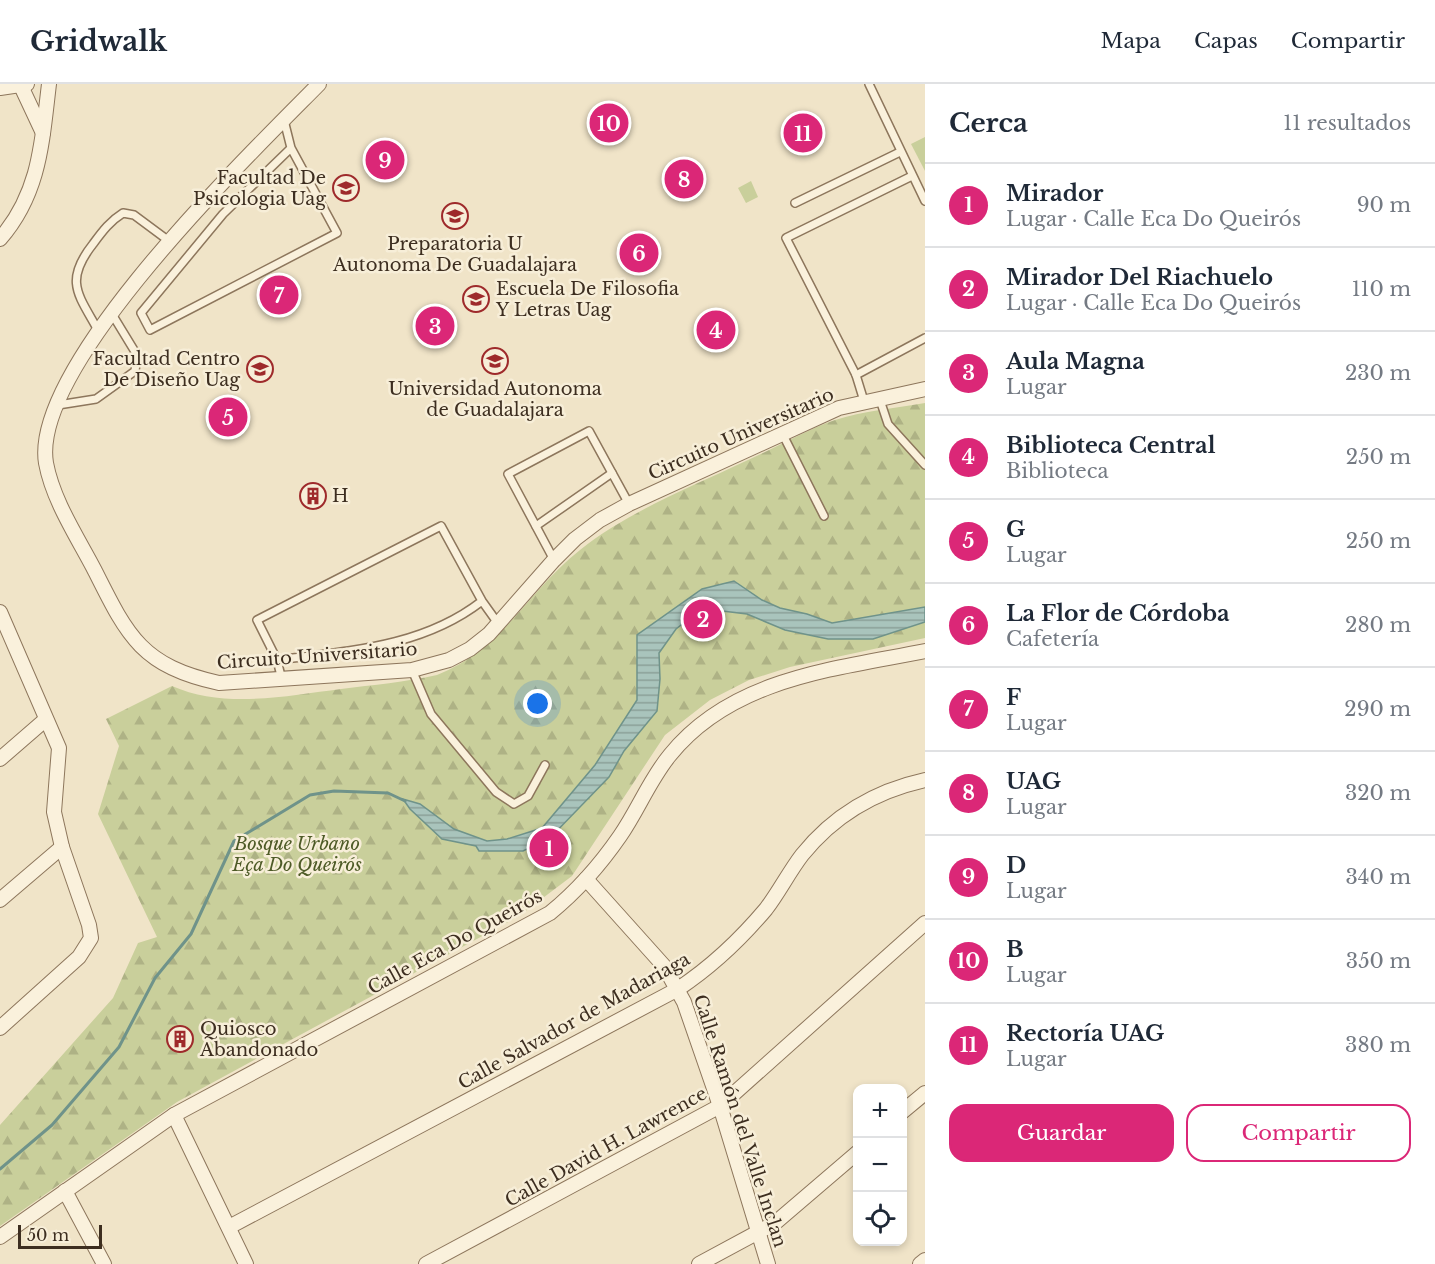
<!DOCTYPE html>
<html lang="es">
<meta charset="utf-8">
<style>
:root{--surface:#fff;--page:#f2f2f3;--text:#1f2937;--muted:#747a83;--line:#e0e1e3;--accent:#db2777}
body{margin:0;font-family:"Libre Baskerville",serif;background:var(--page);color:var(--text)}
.controls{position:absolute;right:18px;bottom:18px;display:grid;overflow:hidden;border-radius:12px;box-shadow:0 3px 9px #0003}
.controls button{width:54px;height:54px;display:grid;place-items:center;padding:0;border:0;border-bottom:2px solid var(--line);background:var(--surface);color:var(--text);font:30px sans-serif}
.scale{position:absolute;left:18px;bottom:15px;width:84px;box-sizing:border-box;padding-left:6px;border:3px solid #3d2e20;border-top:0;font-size:16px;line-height:21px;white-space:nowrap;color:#3d2e20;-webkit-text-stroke:4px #f7eed8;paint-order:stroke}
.you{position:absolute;left:538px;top:620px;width:21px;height:21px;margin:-15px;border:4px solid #fff;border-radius:50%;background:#1a73e8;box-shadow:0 0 0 9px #1a73e833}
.badge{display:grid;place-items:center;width:39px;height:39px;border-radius:50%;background:var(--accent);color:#fff;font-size:20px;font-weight:700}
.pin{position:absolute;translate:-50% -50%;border:3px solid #fff;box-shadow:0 2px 6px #0006}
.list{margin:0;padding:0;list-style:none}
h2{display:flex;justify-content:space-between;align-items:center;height:78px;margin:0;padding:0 24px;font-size:26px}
h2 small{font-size:20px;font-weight:400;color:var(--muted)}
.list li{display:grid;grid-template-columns:39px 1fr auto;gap:18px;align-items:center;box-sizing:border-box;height:84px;padding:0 24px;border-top:2px solid var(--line)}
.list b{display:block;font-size:22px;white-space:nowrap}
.list p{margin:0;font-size:20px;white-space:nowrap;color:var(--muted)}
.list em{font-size:20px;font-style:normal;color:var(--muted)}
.actions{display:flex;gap:12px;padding:18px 24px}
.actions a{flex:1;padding:14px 0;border:2px solid var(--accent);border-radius:18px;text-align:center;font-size:21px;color:var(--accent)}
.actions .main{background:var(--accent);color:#fff}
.icon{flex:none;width:33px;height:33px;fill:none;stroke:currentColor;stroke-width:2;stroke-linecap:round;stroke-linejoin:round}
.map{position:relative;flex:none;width:925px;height:1180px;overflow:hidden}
header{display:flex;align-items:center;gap:36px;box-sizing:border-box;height:84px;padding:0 30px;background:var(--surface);border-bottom:2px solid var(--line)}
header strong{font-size:28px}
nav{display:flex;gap:33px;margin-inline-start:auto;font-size:21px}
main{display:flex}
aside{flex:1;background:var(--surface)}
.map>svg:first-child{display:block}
.green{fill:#c9cf9b}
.forest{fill:url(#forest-firs)}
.water{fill:url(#water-rules);stroke:#6f938a;stroke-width:1.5}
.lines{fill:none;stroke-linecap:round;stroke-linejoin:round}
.stream{stroke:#6f938a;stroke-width:3}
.service-casing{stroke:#8d765c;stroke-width:10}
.minor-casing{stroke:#8d765c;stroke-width:16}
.service{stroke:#faf1dc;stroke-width:7}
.minor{stroke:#faf1dc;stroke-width:14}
.labels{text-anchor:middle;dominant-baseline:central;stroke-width:5;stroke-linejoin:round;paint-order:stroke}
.poi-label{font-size:18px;fill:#3d2e20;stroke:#f7eed8;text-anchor:start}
.street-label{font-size:18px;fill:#3d2e20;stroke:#f7eed8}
.park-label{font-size:18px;font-style:italic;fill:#4d5a26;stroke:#f7eed8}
</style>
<header>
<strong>Gridwalk</strong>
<nav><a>Mapa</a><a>Capas</a><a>Compartir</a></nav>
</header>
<main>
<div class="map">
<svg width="925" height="1180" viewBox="0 0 925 1180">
<defs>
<pattern id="forest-firs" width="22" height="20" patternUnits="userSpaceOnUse" patternTransform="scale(1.5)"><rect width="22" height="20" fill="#c9cf9b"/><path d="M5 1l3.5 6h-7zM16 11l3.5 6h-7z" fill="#aeb285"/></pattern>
<pattern id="water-rules" width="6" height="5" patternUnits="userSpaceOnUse" patternTransform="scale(1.5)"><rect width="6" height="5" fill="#a9c4bc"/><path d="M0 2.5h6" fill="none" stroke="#8ba098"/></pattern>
</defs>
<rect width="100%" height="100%" fill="#f0e4c8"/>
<g class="green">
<polygon points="925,53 925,87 911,60"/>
<polygon points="751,97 758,113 746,119 738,104"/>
</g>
<path class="forest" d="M925,319V554L790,583L749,596L710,616L665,651L572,792L519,832L177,1018L0,1142V1041L113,914L138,859L157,853L98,730L119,662L106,635L172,602C224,625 286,612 341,605C373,601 405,598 437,591C503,565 526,509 580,466C629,427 691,403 748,376C777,363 806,346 835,336C862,327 897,324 925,319Z"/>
<polygon class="water" points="734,497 762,516 780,524 807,530 832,539 925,523 925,538 873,555 828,555 785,546 747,530 714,526 698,528 676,545 659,569 660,595 657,627 624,667 609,693 550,754 523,767 479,767 476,762 442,755 410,725 403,715 420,720 454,745 487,757 507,755 542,744 595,681 637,616 637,551 702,505"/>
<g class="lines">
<polyline class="stream" points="0,1085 52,1041 119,963 155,894 191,850 234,757 310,711 334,707 388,709 405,717"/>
<defs>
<g id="service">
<polyline points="869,0 925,117"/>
<polyline points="284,36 291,64 337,149 150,246 141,229 223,130 291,64"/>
<polyline points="795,119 900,68"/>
<path d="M99,248C79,211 63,198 93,160C102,148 110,137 123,129L134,131L169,157"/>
<polyline points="856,291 925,254"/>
<polyline points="879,313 888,340 925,381"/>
<polyline points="864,317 856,291 786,154 912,92"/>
<polyline points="58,321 96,315 135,287 137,271 112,230"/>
<polyline points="782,349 824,432"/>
<polyline points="536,442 612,389"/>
<polyline points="554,476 508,390 589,347 629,420"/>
<path d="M482,517C423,563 349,567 277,576L257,536L441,442L482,517L497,538"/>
<polyline points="277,576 282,596"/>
<polyline points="412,586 431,630 496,708 514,720 528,712 545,681"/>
</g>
<g id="minor">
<path d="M319,0C251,69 30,282 46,379C53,417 78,454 95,487C128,553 142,582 219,599L412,586L449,576L470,565L489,550L554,476L575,455L600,436L629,420L839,324L925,305"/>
<polyline points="21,2 43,49"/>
<polyline points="0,4 27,0"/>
<path d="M0,155C40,109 42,58 49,0"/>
<polyline points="0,528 59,664 54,728 62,763 89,841 91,854 79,873 0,944"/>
<polyline points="0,675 45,636"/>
<polyline points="586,795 664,882 684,918 720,1022 768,1180"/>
<polyline points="0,816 62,763"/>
<polyline points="902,1028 925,1009"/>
<polyline points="174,1031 246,1180"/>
<polyline points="65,1107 104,1180"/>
<path d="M229,1143L678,905C711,883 740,856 766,825C779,808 789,788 802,771C834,731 875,707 925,696"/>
<path d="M0,1153L174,1031L550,829C577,807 600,781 620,752C638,726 650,695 670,671C732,594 835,585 925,567"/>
<polyline points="426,1180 720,1022 925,839"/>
<polyline points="699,1180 775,1139 858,1068"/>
<polyline points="920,1180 925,1176"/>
</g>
</defs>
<use href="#service" class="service-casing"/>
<use href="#minor" class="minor-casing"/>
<use href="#service" class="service"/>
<use href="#minor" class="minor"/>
</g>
<defs>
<symbol id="university-ring" viewBox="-11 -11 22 22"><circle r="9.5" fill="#f7eed8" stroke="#9e2a2b" stroke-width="1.5"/><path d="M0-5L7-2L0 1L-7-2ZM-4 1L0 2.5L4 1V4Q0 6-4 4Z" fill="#9e2a2b"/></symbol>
<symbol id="building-ring" viewBox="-11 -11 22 22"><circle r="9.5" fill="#f7eed8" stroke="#9e2a2b" stroke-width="1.5"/><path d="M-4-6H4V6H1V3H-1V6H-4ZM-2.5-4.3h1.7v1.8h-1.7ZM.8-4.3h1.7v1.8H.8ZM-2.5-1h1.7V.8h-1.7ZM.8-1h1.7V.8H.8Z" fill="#9e2a2b"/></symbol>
</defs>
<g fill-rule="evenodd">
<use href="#university-ring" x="331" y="89" width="30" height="30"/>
<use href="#university-ring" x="440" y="117" width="30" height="30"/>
<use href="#university-ring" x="461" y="200" width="30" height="30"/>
<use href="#university-ring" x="480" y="262" width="30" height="30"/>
<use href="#university-ring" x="245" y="270" width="30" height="30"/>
<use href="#building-ring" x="298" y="397" width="30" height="30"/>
<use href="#building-ring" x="165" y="940" width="30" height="30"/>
</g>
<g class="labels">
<g class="poi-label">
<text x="326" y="94" text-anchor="end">Facultad De<tspan x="326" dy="21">Psicologia Uag</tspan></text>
<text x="455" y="160" text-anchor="middle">Preparatoria U<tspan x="455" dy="21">Autonoma De Guadalajara</tspan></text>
<text x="496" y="205">Escuela De Filosofia<tspan x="496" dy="21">Y Letras Uag</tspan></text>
<text x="240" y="275" text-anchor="end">Facultad Centro<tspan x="240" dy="21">De Diseño Uag</tspan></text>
<text x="495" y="305" text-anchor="middle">Universidad Autonoma<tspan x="495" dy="21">de Guadalajara</tspan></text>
<text x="332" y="412">H</text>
<text x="200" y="945">Quiosco<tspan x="200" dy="21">Abandonado</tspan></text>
</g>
<g class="street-label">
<text transform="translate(741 350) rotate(-24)">Circuito Universitario</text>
<text transform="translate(317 572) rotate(-4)">Circuito Universitario</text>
<text transform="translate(455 858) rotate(-29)">Calle Eca Do Queirós</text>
<text transform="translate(574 937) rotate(-29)">Calle Salvador de Madariaga</text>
<text transform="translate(740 1037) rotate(72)">Calle Ramón del Valle Inclan</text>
<text transform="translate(606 1063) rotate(-29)">Calle David H. Lawrence</text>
</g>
<g class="park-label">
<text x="297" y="760">Bosque Urbano<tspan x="297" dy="21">Eça Do Queirós</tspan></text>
</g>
</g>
</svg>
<div class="controls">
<button>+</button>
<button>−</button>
<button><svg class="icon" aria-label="locate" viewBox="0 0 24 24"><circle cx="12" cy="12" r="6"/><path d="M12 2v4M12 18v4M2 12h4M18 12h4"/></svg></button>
</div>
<div class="scale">50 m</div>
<div class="you"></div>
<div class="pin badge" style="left:549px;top:764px">1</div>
<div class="pin badge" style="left:703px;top:535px">2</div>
<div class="pin badge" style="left:435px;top:242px">3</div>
<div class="pin badge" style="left:716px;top:246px">4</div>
<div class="pin badge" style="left:228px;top:333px">5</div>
<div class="pin badge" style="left:639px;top:169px">6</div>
<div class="pin badge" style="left:279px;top:211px">7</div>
<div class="pin badge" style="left:684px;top:95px">8</div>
<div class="pin badge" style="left:385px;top:76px">9</div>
<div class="pin badge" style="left:609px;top:39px">10</div>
<div class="pin badge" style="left:803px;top:49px">11</div>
</div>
<aside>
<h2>Cerca<small>11 resultados</small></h2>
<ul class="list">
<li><span class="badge">1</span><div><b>Mirador</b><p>Lugar · Calle Eca Do Queirós</p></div><em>90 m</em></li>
<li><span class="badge">2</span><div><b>Mirador Del Riachuelo</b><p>Lugar · Calle Eca Do Queirós</p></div><em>110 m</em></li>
<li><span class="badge">3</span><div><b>Aula Magna</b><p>Lugar</p></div><em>230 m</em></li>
<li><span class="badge">4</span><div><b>Biblioteca Central</b><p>Biblioteca</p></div><em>250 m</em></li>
<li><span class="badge">5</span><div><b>G</b><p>Lugar</p></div><em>250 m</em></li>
<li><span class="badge">6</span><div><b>La Flor de Córdoba</b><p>Cafetería</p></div><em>280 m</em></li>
<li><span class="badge">7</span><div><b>F</b><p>Lugar</p></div><em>290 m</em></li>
<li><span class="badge">8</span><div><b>UAG</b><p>Lugar</p></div><em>320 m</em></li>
<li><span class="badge">9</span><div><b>D</b><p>Lugar</p></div><em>340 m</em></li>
<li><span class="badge">10</span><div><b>B</b><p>Lugar</p></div><em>350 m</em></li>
<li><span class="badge">11</span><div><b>Rectoría UAG</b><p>Lugar</p></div><em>380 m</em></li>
</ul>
<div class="actions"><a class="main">Guardar</a><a>Compartir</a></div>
</aside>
</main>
